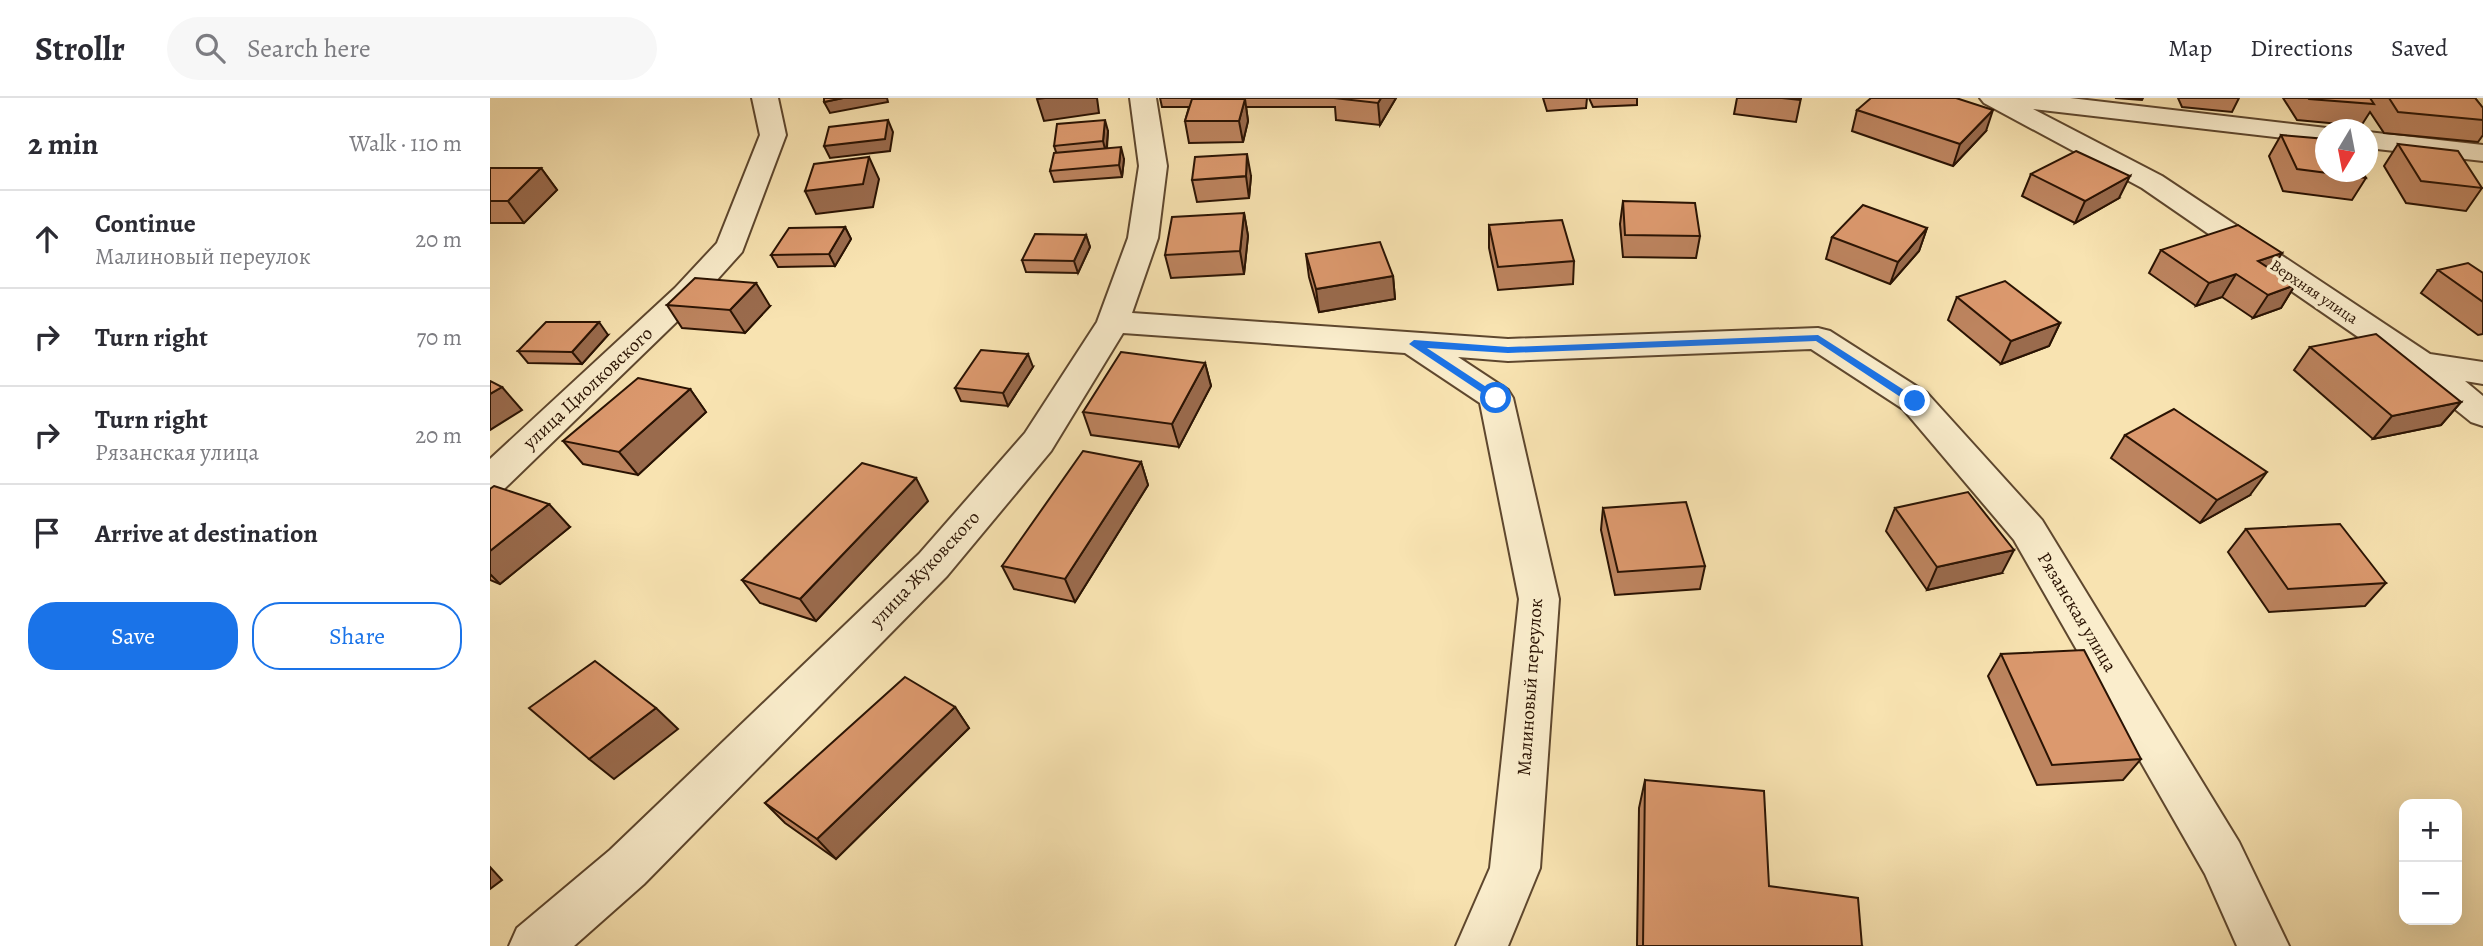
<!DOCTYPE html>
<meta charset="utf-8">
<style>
:root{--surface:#fff;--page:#f7f7f7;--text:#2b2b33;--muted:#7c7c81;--line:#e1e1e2;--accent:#1a73e8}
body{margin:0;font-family:Alegreya,serif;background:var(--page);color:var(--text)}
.controls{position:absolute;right:21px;bottom:21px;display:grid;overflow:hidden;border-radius:14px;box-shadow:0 7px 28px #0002}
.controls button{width:63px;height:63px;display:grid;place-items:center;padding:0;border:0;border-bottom:2px solid var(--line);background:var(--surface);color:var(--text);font:35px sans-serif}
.compass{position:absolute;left:1825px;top:21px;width:63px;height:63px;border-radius:50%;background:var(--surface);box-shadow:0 7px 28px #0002;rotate:190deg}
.stop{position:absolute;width:21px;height:21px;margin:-16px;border:5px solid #1a73e8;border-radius:50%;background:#fff}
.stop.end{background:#1a73e8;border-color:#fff;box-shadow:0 2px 7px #0008}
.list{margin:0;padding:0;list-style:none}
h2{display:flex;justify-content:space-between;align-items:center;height:91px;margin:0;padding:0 28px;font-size:30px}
h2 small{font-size:23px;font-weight:400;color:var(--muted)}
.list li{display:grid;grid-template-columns:46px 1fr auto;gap:21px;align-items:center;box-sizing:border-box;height:98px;padding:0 28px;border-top:2px solid var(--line)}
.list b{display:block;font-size:26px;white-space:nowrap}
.list p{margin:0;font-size:23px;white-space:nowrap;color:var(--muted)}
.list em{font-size:23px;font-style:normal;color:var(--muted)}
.actions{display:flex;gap:14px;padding:21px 28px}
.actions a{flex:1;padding:16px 0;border:2px solid var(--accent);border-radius:28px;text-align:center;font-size:24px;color:var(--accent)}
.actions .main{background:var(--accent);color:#fff}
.icon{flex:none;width:38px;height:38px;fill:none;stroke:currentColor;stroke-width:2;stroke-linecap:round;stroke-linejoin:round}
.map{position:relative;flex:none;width:1993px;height:848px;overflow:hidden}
header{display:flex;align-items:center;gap:42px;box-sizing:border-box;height:98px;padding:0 35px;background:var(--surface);border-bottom:2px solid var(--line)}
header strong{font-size:33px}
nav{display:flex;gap:38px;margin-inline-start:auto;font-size:24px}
.search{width:490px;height:63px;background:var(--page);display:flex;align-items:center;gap:18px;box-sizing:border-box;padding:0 24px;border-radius:38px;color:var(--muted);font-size:26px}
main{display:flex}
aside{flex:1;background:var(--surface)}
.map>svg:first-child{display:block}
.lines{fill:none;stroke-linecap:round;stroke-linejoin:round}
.minor-casing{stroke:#5e472e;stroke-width:4}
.minor{fill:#faedcc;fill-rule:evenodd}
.wall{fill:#bd845f;stroke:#2a1303;stroke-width:2}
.shaded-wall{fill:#9a6b4d;stroke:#2a1303;stroke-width:2}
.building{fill:#dc996e;stroke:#2a1303;stroke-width:2}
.route{fill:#1a73e8}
.labels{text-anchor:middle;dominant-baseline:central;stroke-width:7;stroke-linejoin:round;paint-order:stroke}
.far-street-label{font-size:16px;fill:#2a1303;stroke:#faedcc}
.street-label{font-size:19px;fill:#2a1303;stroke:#faedcc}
</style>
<header>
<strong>Strollr</strong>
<div class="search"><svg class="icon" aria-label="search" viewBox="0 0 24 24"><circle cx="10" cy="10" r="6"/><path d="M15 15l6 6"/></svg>Search here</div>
<nav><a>Map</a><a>Directions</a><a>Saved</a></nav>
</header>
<main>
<aside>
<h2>2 min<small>Walk · 110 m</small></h2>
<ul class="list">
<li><svg class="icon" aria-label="ahead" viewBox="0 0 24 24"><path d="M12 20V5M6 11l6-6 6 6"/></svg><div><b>Continue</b><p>Малиновый переулок</p></div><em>20 m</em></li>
<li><svg class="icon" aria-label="right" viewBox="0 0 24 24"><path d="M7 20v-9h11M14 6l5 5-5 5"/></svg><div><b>Turn right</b></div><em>70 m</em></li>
<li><svg class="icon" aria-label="right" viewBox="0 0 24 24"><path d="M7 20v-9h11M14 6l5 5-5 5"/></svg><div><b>Turn right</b><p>Рязанская улица</p></div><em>20 m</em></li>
<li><svg class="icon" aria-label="arrive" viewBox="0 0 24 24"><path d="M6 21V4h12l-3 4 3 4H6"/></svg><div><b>Arrive at destination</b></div></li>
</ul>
<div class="actions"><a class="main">Save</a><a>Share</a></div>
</aside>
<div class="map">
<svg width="1993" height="848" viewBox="0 0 1993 848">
<rect width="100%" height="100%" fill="#f8e3b1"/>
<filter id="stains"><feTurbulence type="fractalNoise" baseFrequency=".00286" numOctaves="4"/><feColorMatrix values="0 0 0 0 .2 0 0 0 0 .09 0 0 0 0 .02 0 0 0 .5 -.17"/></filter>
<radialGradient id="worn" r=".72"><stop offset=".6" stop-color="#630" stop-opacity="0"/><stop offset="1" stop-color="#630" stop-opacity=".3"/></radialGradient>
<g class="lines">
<defs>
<g id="minor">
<polygon points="262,0 288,0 296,37 252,154 207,204 13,392 0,396 0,361 185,190 227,145 270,37"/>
<polygon points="640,0 666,0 677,68 668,140 642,215 1018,241 1328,230 1340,233 1437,295 1552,422 1749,744 1799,848 1747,848 1715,776 1524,442 1413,311 1321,251 1018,263 968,259 1018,292 1023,300 1069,501 1050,770 1018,848 966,848 1000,770 1029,501 990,305 915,255 633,235 561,353 457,478 154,786 84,848 19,848 27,830 120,752 429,456 535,335 607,224 638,140 649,68"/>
<polygon points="1490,0 1580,0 1845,31 1836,32 1836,45 1543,11 1672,78 1940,256 1993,264 1993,286 1975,283 1993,298 1993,328 1981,324 1919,274 1652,90 1494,5"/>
<polygon points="1878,34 1993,47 1993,63 1878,50"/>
</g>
</defs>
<use href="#minor" class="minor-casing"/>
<use href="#minor" class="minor"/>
</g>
<g class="wall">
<polygon points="670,0 906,0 890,27 846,22 845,9 756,9 758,23 753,44 699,45 695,23 699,9 672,9"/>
<polygon points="1053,0 1097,0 1096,10 1057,13"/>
<polygon points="1099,0 1147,0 1147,7 1103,9"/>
<polygon points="1247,0 1311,0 1306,24 1244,16"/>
<polygon points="1625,0 1653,0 1652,2"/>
<polygon points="1688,0 1749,0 1742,14 1692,9"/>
<polygon points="1793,0 1985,0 1993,10 1993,37 1988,44 1894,35 1880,14 1871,28 1807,22"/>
<polygon points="1367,12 1496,33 1463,68 1362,33"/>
<polygon points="618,33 617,50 634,61 632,79 564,84 560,73 566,54 564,48"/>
<polygon points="1791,37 1876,80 1862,102 1793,93 1779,58"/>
<polygon points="1908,46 1992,90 1976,113 1916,105 1894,68"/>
<polygon points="0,70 51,70 67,92 34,125 0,125"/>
<polygon points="1541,76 1629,100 1585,125 1532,98"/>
<polygon points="761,78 759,100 707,104 702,82"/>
<polygon points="1133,103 1210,138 1206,160 1133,159 1130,126"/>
<polygon points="754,115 758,138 754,176 681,180 675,157"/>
<polygon points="999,127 1084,163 1083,186 1008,192 999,150"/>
<polygon points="355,129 361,141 345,168 288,169 281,157"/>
<polygon points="1437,130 1429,153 1400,186 1336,161 1342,139"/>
<polygon points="596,137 600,149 588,175 536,174 532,162"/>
<polygon points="1671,152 1781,172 1805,187 1791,210 1763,220 1732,199 1706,208 1659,175"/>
<polygon points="816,156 903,178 905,201 829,214 819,179"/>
<polygon points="1948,172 1993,175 1993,236 1988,237 1931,195"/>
<polygon points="1467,199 1570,225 1559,248 1511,266 1458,222"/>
<polygon points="177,207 280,208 255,235 192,230"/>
<polygon points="118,237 92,266 38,265 28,253"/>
<polygon points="1820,249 1971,304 1951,327 1883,341 1804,272"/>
<polygon points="715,265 721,288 689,349 601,337 593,314"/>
<polygon points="543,269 518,308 471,303 465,290"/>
<polygon points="200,291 216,314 148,377 93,366 73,343"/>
<polygon points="1635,337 1760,397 1710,425 1621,360"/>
<polygon points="651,364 658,387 585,504 524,491 512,468"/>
<polygon points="0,391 80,429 10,486 0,482"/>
<polygon points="438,403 326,523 270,505 252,482"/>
<polygon points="1113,410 1215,468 1210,491 1125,497 1111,432"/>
<polygon points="1405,410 1512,475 1437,492 1396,433"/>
<polygon points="1756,431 1896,485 1875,508 1779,514 1738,454"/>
<polygon points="1511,556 1651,661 1633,682 1547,687 1498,578"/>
<polygon points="465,609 479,630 346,761 295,725 275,705"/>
<polygon points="1155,682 1279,788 1372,848 1147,848 1149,710"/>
</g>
<g class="shaded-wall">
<polygon points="353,0 397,0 398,4 340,15 334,4"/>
<polygon points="555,0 607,0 609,15 554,23 547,1"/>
<polygon points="891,0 906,0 890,27 888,5"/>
<polygon points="755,1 758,23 753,44 749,23"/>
<polygon points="1503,12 1496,33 1463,68 1470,46"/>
<polygon points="398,22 403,34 400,53 340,60 334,48"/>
<polygon points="615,22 618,33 616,55 613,43"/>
<polygon points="631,49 634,61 632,79 629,67"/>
<polygon points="757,56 761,78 759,100 756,78"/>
<polygon points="379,59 389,81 383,109 326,116 315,93"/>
<polygon points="51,70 67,92 34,125 18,103"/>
<polygon points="1640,78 1629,100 1585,125 1595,103"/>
<polygon points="754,115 758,138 754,176 750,153"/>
<polygon points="355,129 361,141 345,168 339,156"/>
<polygon points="1437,130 1429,153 1400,186 1408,164"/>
<polygon points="596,137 600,149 588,175 584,163"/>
<polygon points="1792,155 1778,178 1768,163"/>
<polygon points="1746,176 1732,199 1706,208 1719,185"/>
<polygon points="903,178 905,201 829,214 826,191"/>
<polygon points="266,185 280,208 255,235 240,212"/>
<polygon points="1805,187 1791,210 1763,220 1778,197"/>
<polygon points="109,224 118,237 92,266 82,254"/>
<polygon points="1570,225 1559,248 1511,266 1521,243"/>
<polygon points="538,256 543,269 518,308 513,295"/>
<polygon points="715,265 721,288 689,349 682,326"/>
<polygon points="12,289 32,312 0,332 0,296"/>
<polygon points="200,291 216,314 148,377 129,354"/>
<polygon points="1971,304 1951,327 1883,341 1902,318"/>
<polygon points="651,364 658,387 585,504 575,481"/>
<polygon points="1777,374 1760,397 1710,425 1727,402"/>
<polygon points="426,380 438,403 326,523 310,501"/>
<polygon points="59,406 80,429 10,486 0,476 0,453"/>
<polygon points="1524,452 1512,475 1437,492 1447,469"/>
<polygon points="465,609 479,630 346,761 327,741"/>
<polygon points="166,610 188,631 124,681 99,661"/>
<polygon points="0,769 12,782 0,791"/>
</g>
<g class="building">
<polygon points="334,0 353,0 334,4"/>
<polygon points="844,0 891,0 888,5"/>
<polygon points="1292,0 1311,0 1310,2"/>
<polygon points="1381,0 1466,0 1503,12 1470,46 1367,12"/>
<polygon points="1818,0 1880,0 1884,6 1819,1"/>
<polygon points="1899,0 1985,0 1993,10 1993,22 1908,14"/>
<polygon points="702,1 755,1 749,23 695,23"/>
<polygon points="398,22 395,41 334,48 339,29"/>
<polygon points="615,22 613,43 564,48 567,26"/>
<polygon points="1791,37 1836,41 1836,74 1873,74 1876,80 1807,71"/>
<polygon points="1908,46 1968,53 1992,90 1931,83"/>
<polygon points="631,49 629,67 560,73 564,55"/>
<polygon points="1586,53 1640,78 1595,103 1541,76"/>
<polygon points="757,56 756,78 702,82 705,59"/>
<polygon points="379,59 373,86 315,93 324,66"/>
<polygon points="0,70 51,70 18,103 0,103"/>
<polygon points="1133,103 1205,105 1210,138 1135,137"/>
<polygon points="1373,107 1437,130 1408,164 1342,139"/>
<polygon points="754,115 750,153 675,157 682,119"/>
<polygon points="1072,122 1084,163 1008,169 999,127"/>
<polygon points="1748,127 1792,155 1768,163 1805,187 1778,197 1746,176 1719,185 1671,152"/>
<polygon points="355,129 339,156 281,157 299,130"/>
<polygon points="545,136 596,137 584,163 532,162"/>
<polygon points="890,144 903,178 826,191 816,156"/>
<polygon points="1978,165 1993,175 1993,204 1948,172"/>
<polygon points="205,180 266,185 240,212 177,207"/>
<polygon points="1515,183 1570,225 1521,243 1467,199"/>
<polygon points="56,224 109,224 82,254 28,253"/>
<polygon points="1886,236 1971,304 1902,318 1820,249"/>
<polygon points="491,252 538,256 513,295 465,290"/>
<polygon points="631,254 715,265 682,326 593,314"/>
<polygon points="148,280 200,291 129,354 73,343"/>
<polygon points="0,283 12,289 0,296"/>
<polygon points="1684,311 1777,374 1727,402 1635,337"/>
<polygon points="593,353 651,364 575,481 512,468"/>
<polygon points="372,365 426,380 310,501 252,482"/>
<polygon points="4,388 59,406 0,453 0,391"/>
<polygon points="1478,394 1524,452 1447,469 1405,410"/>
<polygon points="1196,404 1215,468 1128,474 1113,410"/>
<polygon points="1850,426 1896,485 1798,491 1756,431"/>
<polygon points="1594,552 1651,661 1562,667 1511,556"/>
<polygon points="105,563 166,610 99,661 39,610"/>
<polygon points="415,579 465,609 327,741 275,705"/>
<polygon points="1155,682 1274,693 1279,788 1368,800 1372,848 1153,848"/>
</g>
<polygon class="route" points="1328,237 1428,301 1428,306 1421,306 1326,243 1018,255 937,250 1010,298 1010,303 1006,304 919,246 924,242 1018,249"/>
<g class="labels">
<g class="far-street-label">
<text transform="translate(1824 194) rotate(34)">Верхняя улица</text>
</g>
<g class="street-label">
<text transform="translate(98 290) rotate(-43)">улица Циолковского</text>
<text transform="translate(435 471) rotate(-47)">улица Жуковского</text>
<text transform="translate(1587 514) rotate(59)">Рязанская улица</text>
<text transform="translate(1040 589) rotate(-86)">Малиновый переулок</text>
</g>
</g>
<rect width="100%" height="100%" filter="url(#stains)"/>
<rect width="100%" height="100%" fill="url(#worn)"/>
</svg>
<div class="controls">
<button>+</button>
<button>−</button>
</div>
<svg class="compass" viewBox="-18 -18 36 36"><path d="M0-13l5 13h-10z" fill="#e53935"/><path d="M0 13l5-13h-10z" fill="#7c7c81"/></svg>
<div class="stop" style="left:1006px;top:300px"></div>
<div class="stop end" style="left:1425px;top:303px"></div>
</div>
</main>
